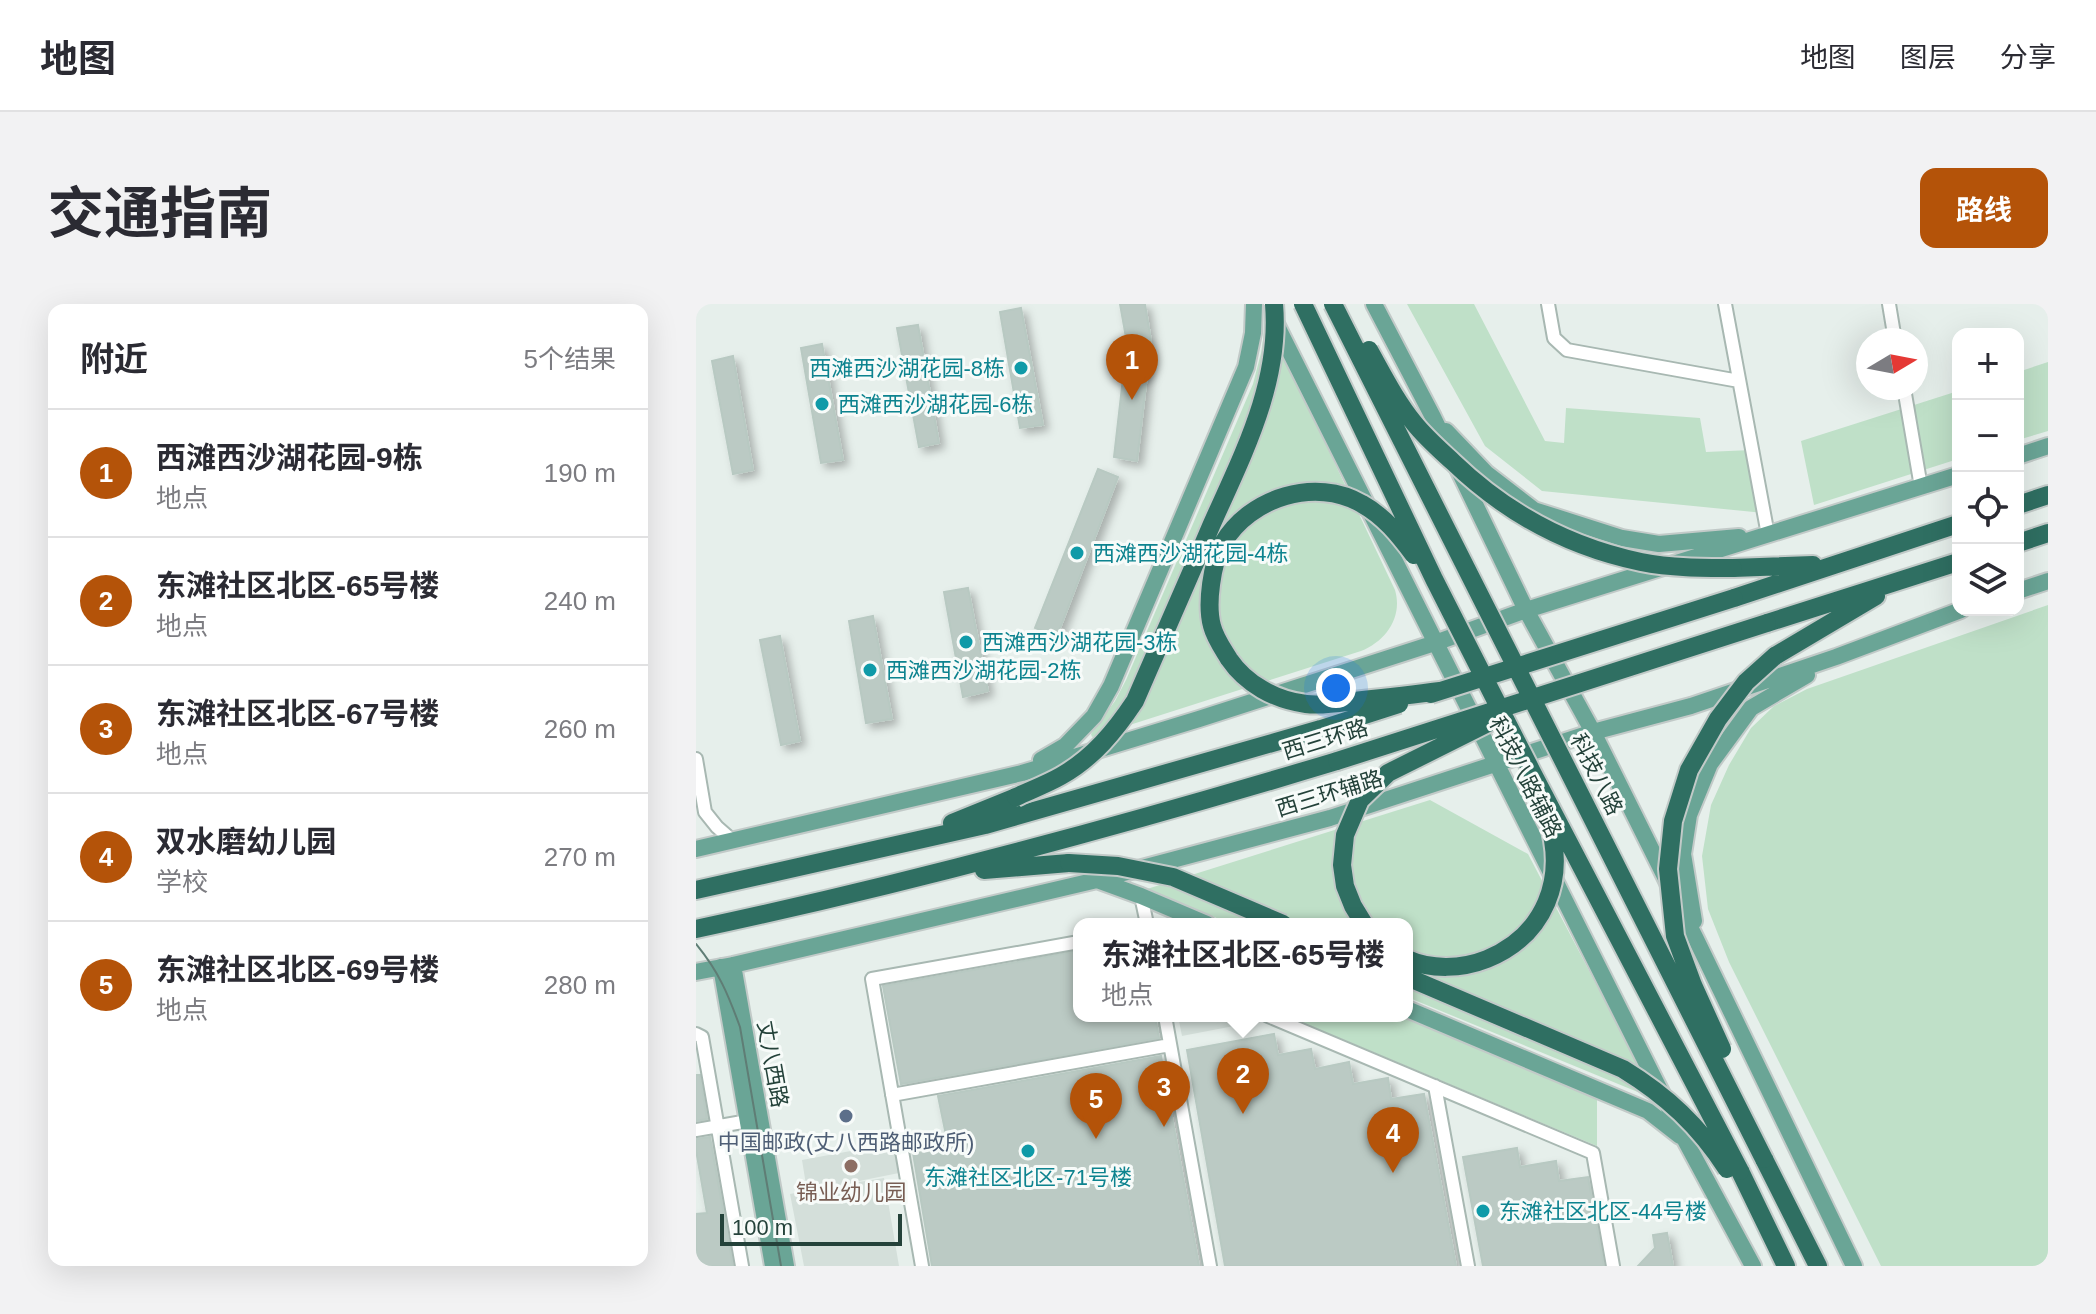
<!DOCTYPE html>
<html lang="zh">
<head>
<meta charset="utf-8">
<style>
  body { margin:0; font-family:Arial,"Noto Sans SC",sans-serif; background:#f2f2f3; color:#2b2b33 }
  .controls { position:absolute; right:24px; top:24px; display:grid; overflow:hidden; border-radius:16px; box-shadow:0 8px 32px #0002 }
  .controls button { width:72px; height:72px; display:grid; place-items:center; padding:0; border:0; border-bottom:2px solid #e1e1e2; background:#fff; color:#2b2b33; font:40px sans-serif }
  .compass { position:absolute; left:1160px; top:24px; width:72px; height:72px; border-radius:50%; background:#fff; box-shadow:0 8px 32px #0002; rotate:80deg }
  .scale { position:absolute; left:24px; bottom:20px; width:182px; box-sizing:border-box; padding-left:8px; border:4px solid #24423a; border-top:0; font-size:22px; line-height:28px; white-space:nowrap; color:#24423a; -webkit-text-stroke:6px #f7fbf9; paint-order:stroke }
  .you { position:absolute; left:640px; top:384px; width:28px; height:28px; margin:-20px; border:6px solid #fff; border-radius:50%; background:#1a73e8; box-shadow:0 0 0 12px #1a73e833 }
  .badge { display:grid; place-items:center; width:52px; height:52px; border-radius:50%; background:#b45309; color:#fff; font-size:26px; font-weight:700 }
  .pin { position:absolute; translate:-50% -66px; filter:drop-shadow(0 2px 4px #0008) }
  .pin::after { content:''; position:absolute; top:42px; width:28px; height:24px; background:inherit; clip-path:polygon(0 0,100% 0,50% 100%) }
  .popup { position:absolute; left:377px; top:614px; width:340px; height:104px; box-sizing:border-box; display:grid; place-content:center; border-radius:16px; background:#fff; filter:drop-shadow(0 2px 6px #0005); font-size:26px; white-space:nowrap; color:#7c7c81 }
  .popup b { font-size:30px; color:#2b2b33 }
  .popup::after { content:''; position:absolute; left:50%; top:100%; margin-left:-16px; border:16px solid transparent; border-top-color:#fff }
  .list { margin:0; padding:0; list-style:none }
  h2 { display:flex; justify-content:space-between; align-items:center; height:104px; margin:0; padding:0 32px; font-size:34px }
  h2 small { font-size:26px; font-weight:400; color:#7c7c81 }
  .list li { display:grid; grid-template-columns:52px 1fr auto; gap:24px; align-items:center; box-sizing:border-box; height:128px; padding:0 32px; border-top:2px solid #e1e1e2 }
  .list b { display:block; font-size:30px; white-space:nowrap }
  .list p { margin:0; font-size:26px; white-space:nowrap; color:#7c7c81 }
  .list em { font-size:26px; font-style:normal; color:#7c7c81 }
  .icon { flex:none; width:44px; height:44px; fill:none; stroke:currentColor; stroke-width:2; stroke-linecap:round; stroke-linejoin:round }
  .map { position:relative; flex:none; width:1352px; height:962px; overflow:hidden; border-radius:16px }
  header { display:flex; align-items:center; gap:48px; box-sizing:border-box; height:112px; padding:0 40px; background:#fff; border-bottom:2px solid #e1e1e2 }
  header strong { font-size:38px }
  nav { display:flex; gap:44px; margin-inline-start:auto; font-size:28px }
  .intro { display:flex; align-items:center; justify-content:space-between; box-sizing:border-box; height:192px; padding:0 48px }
  h1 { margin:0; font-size:56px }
  .button { padding:20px 36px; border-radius:16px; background:#b45309; color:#fff; font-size:28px; font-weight:700 }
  main { display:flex; gap:48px; padding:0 48px }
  aside { flex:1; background:#fff; border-radius:16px; box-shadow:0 8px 32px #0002 }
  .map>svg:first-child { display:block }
  .built { fill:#d4dfda }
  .green { fill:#bfe0c8 }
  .building { fill:#bbcac4; stroke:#b8c9c2; stroke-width:2; filter:url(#shadow) }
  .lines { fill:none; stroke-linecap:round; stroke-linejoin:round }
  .minor-casing { stroke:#a8b8b2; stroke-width:16 }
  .major-casing { stroke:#c2cac8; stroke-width:20 }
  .highway-casing { stroke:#c2cac8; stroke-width:22 }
  .minor { stroke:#fff; stroke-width:12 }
  .major { stroke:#6aa596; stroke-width:16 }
  .highway { stroke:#2f6f62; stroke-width:18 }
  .tram { stroke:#5f7d75; stroke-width:2 }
  .highway-bridge-casing { stroke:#c2cac8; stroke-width:22; stroke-linecap:butt }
  .highway-bridge { stroke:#2f6f62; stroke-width:18 }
  .culture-dot { fill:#0f9aa8; stroke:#f7fbf9; stroke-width:3 }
  .service-dot { fill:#5c6f8a; stroke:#f7fbf9; stroke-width:3 }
  .education-dot { fill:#8d6e63; stroke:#f7fbf9; stroke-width:3 }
  .labels { text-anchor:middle; stroke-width:6; stroke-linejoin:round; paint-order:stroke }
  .culture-label { font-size:22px; fill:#0d838f; stroke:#f7fbf9; text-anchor:start }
  .street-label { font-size:22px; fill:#24423a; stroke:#f7fbf9 }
  .service-label { font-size:22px; fill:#4e5e75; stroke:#f7fbf9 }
  .education-label { font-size:22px; fill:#785e54; stroke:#f7fbf9 }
</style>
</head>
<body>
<header>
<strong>地图</strong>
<nav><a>地图</a><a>图层</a><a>分享</a></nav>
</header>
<div class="intro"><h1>交通指南</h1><a class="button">路线</a></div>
<main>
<aside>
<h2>附近<small>5个结果</small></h2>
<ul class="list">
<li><span class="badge">1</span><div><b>西滩西沙湖花园-9栋</b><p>地点</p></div><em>190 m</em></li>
<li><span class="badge">2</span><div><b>东滩社区北区-65号楼</b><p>地点</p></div><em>240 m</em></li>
<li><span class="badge">3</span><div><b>东滩社区北区-67号楼</b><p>地点</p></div><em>260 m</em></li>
<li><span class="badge">4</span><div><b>双水磨幼儿园</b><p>学校</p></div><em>270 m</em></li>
<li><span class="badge">5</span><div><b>东滩社区北区-69号楼</b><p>地点</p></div><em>280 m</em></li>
</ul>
</aside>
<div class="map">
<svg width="1352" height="962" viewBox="0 0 1352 962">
  <defs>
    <filter id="shadow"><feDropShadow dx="5" dy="5" stdDeviation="4" flood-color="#0004"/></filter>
  </defs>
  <rect width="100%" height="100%" fill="#e6efeb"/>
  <path class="built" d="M 482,712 L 561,712 L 569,716 L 486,732 Z
    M 198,839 L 203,869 L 138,882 L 188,874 L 203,962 L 108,962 L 94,890 L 111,887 L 106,856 Z"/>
  <path class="green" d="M 711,0 L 778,0 L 849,137 L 868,139 L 870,104 L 1004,114 L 1010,148 L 1055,146 L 1068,209 L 846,187 L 789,142 Z
    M 569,22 L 575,25 L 699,286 C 707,313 690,337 665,347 L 396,433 L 395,430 L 419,397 L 430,376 L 557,80 L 565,49 Z
    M 1352,58 L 1352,127 L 1322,136 L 1322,68 Z
    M 1262,87 L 1262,155 L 1118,201 L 1105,137 Z
    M 1352,301 L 1352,962 L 1185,962 L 1033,658 L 1012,605 L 1006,552 L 1015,501 L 1033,461 L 1055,424 L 1078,402 L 1111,385 Z
    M 734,496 L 832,550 L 942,760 L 951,783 L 949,791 L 711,693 L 711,620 L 535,620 L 451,585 Z
    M 591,712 L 703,712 L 901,795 L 901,842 Z"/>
  <path class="building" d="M 424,0 L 449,0 L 455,37 L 441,157 L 418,153 L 431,39 Z
    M 325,4 L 347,121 L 324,124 L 304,8 Z
    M 222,21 L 243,139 L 223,143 L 201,24 Z
    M 126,40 L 147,156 L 125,159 L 105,44 Z
    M 37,52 L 57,166 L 37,170 L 16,57 Z
    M 402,165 L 422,173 L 361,332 L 339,324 Z
    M 272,284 L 292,387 L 267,393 L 248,288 Z
    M 177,312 L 196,415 L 170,419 L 153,317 Z
    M 84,332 L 104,437 L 85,441 L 64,336 Z
    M 377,648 L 383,683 L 383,712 L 459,712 L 463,734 L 205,780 L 187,682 Z
    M 578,730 L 582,751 L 615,745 L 619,765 L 653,758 L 657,780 L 692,774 L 695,795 L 728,790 L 760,962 L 529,962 L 491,746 Z
    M 465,752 L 503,962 L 236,962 L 215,837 L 250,831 L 242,792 Z
    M 0,771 L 4,771 L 11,815 L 0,817 Z
    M 14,833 L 37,962 L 0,962 L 0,910 L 11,909 L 0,846 L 0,835 Z
    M 821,844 L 824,863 L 860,857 L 863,877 L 892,873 L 908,962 L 787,962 L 767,853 Z
    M 971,929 L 977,962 L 942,962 L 959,944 L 957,931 Z"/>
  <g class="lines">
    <defs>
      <path id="minor" d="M 852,0 L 858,34 L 871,46 L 1043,77
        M 1029,0 L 1072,231
        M 1193,0 L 1199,36
        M 1208,84 L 1225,183
        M 0,455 L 9,508 L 21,523 L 37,537
        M 445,592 L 451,620
        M 469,712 L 514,962
        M 572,712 L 897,849 L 917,962
        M 0,730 L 6,733 L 46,962
        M 739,782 L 772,962
        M 196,791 L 474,741
        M 0,826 L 52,817
        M 226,962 L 176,675 L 383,638"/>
      <path id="major" d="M 678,0 L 737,113 L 830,306 L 897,428 L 1000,635 L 1158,962
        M 578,16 L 989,836 L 1057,962
        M 750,127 L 790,169 L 838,206 L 926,234 L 963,240 L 1043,233
        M 1322,152 L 1352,142
        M 1322,287 L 1352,277
        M 345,456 L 369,442 L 398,412 L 415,382 L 550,63 L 557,29 L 558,0
        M 0,545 L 326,469 L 503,415 L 739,339 L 830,306 L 1262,171
        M 401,576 L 445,592 L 511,620
        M 998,617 L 987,550 L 993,511 L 1014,460 L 1055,404 L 1111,371
        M 37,661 L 90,962
        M 25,663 L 77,962
        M 0,668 L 37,661 L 401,576 L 634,514 L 897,428 L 995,402 L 1140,353 L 1265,306
        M 711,705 L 952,807 L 984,832"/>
      <path id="highway" d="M 1322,201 L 1352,191
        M 1322,239 L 1352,229
        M 1037,264 L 1117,261
        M 1038,294 L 1262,220
        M 1071,319 L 1262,258
        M 1079,352 L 1180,292
        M 256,519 L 320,493
        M 288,566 L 373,559
        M 0,586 L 289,521 L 625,425
        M 0,625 C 216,579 429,521 641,457
        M 1068,855 L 1122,962
        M 1044,867 L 1090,962"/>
    </defs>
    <use href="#minor" class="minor-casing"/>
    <use href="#major" class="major-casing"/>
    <use href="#highway" class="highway-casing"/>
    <use href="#minor" class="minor"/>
    <use href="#major" class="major"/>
    <use href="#highway" class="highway"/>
    <path class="tram" d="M 0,640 C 23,668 32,690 44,723 L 85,962"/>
    <defs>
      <path id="highway-bridge" d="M 607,0 L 738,275 L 836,468 L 1044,867
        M 637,0 L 1068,855
        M 673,46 C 687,71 700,97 718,119 C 730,134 744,146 757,158 C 810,209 873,243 945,258 C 975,264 1006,264 1037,264
        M 718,251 C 703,231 688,212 666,200 C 620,173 554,193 527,239 C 516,259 510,300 516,322 C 519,334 527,345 533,355 C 550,380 579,396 610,400 C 626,402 643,399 658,397 C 687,394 715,391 744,387
        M 735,390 L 1038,294
        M 625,425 L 703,400
        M 641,457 L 1071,319
        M 320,493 C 335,486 351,480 365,472 C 397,454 419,427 439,397 C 464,339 490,281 515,222 C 546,152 585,79 578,0
        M 373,559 L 422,562 L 477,573 L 587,620
        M 668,620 L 657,602 L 649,582 L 646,561 L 649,531 L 664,496 L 692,469 L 798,416
        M 711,655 C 735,666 766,665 791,655 C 849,631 871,575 852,516
        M 711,673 L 927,765 C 971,792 1003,822 1031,865
        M 1026,745 L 997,681 L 979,632 L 972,565 L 977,517 L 993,466 L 1022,415 L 1050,378 L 1079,352"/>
    </defs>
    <use href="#highway-bridge" class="highway-bridge-casing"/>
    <use href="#highway-bridge" class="highway-bridge"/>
  </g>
  <g class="culture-dot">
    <circle cx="325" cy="64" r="8"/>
    <circle cx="126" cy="100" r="8"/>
    <circle cx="381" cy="249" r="8"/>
    <circle cx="270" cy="338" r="8"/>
    <circle cx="174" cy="366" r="8"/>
    <circle cx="332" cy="847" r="8"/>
    <circle cx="787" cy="907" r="8"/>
  </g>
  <circle class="service-dot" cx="150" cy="812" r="8"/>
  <circle class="education-dot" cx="155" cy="862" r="8"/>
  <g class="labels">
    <g class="culture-label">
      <text x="309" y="72" text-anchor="end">西滩西沙湖花园-8栋</text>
      <text x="142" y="108">西滩西沙湖花园-6栋</text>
      <text x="397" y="257">西滩西沙湖花园-4栋</text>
      <text x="286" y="346">西滩西沙湖花园-3栋</text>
      <text x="190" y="374">西滩西沙湖花园-2栋</text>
      <text x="332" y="881" text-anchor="middle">东滩社区北区-71号楼</text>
      <text x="803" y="915">东滩社区北区-44号楼</text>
    </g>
    <g class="street-label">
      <text transform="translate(629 435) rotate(-17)" y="8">西三环路</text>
      <text transform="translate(901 470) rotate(63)" y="8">科技八路</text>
      <text transform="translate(830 473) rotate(63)" y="8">科技八路辅路</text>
      <text transform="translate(633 489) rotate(-17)" y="8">西三环辅路</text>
      <text transform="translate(77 760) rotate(80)" y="8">丈八西路</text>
    </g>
    <g class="service-label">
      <text x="150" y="846">中国邮政(丈八西路邮政所)</text>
    </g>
    <g class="education-label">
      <text x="155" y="896">锦业幼儿园</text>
    </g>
  </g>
</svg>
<div class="controls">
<button>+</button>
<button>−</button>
<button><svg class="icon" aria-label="locate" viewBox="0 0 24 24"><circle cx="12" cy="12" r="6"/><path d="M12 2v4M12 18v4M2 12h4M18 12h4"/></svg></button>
<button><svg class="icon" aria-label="layers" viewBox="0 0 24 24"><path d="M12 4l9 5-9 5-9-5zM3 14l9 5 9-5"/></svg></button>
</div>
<svg class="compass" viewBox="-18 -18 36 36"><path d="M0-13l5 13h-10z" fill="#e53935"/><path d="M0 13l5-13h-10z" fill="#7c7c81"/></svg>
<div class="scale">100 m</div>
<div class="you"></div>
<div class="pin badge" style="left:436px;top:96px">1</div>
<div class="pin badge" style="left:547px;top:810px">2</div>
<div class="popup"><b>东滩社区北区-65号楼</b>地点</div>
<div class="pin badge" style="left:468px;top:823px">3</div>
<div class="pin badge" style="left:697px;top:869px">4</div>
<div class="pin badge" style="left:400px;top:835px">5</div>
</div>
</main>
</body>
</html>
